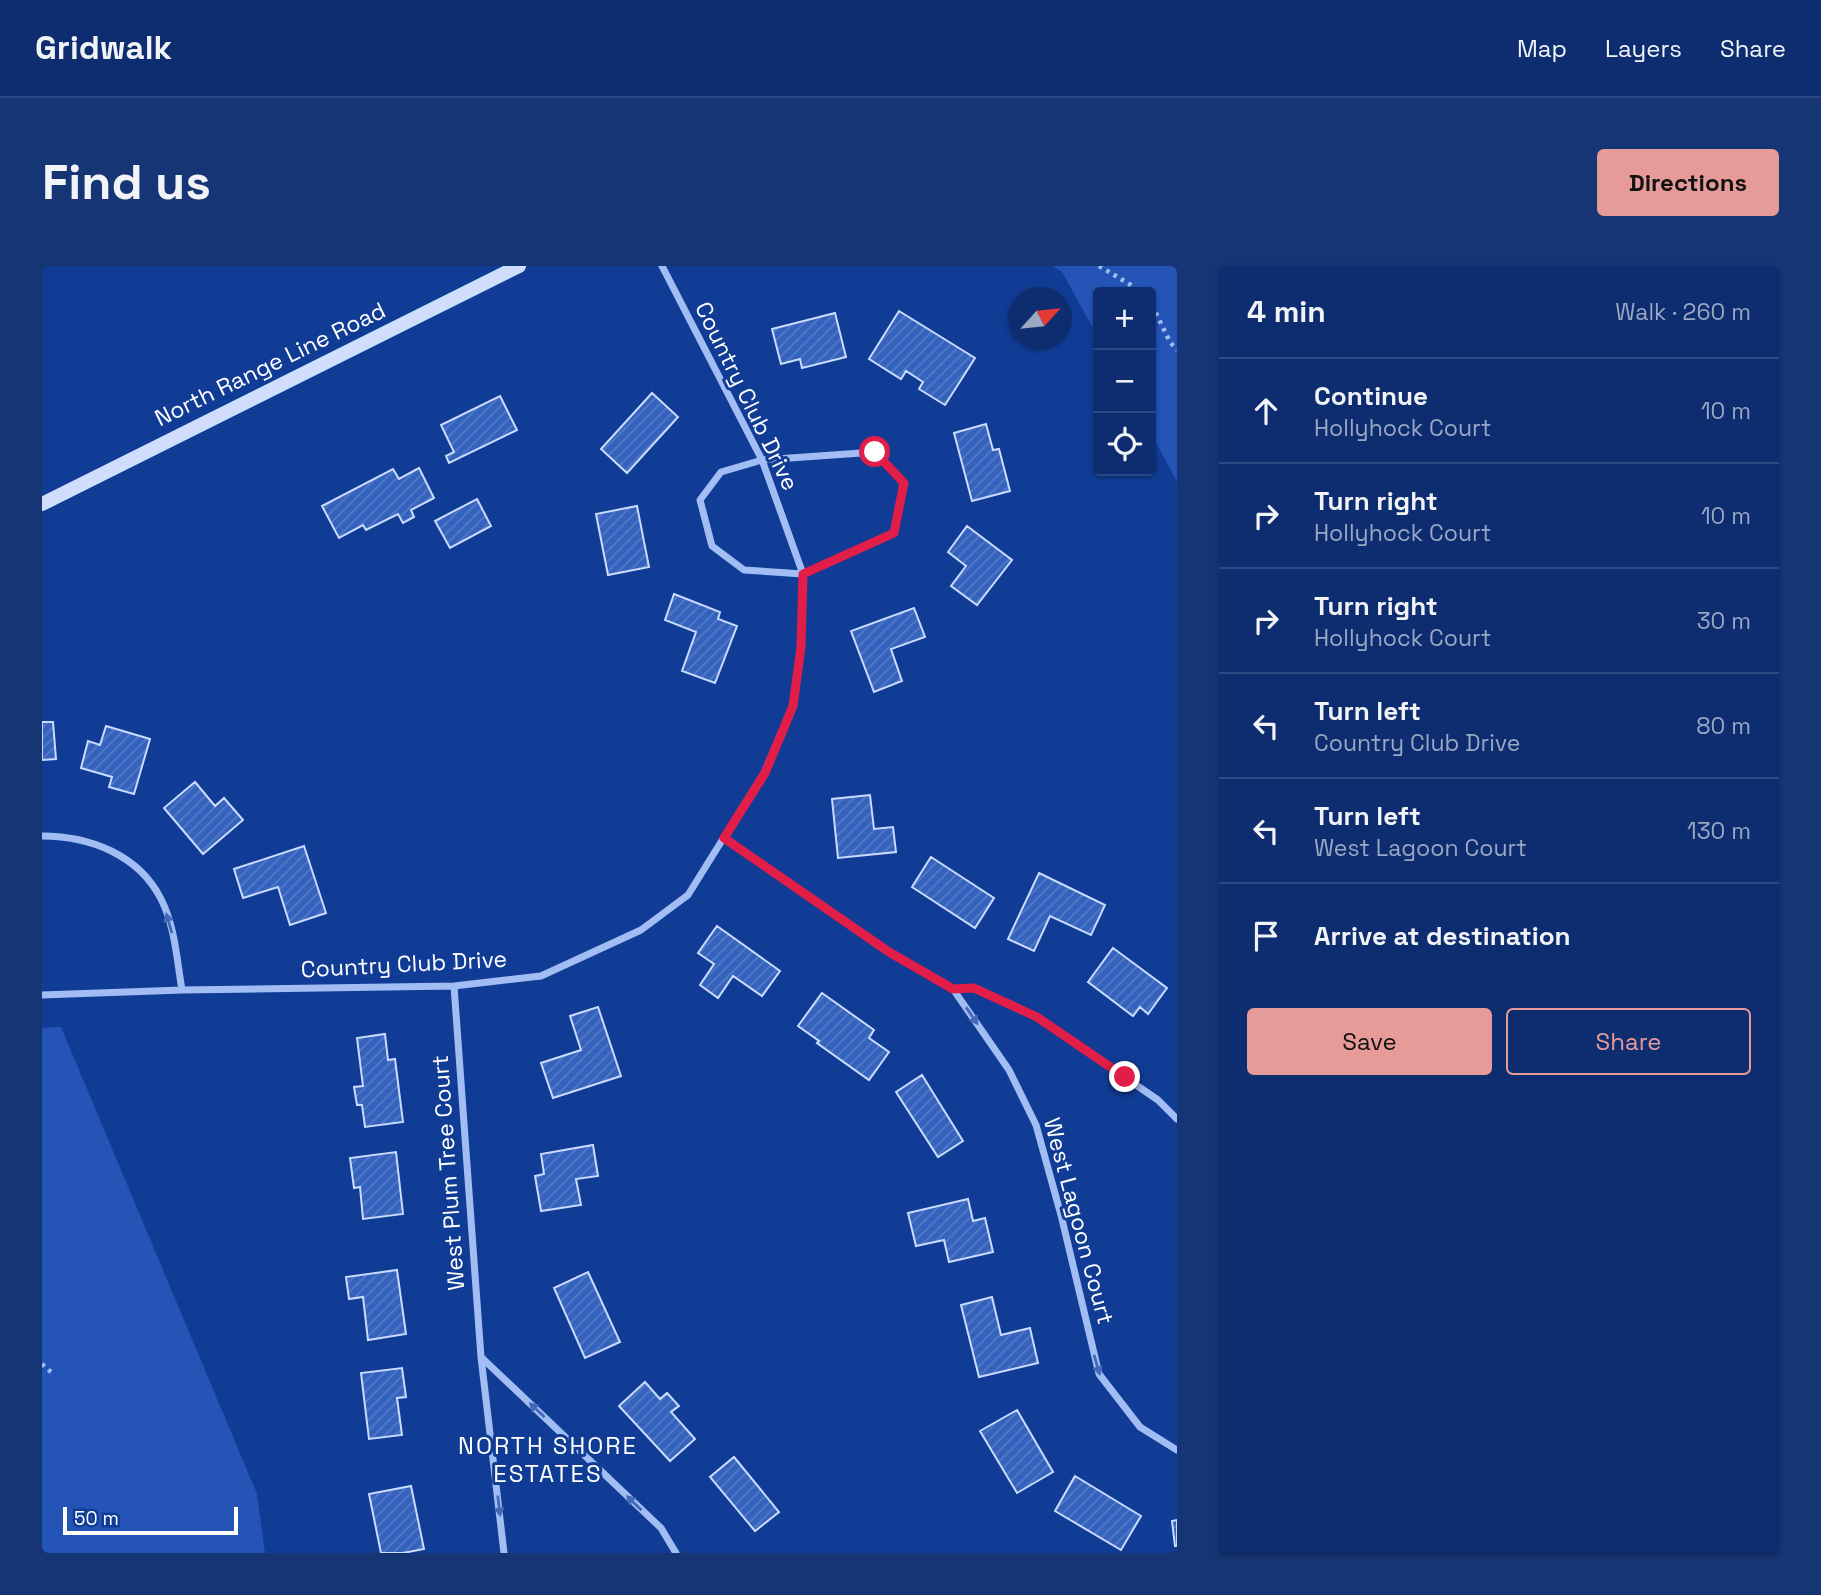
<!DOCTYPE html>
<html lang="en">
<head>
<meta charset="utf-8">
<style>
  body { margin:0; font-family:"Space Grotesk",sans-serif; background:#163575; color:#f1f3f6 }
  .controls { position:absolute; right:21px; top:21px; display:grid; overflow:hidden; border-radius:7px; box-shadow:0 2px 5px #0004 }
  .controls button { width:63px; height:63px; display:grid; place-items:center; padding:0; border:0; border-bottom:2px solid #2d4983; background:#0d2d70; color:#f1f3f6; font:35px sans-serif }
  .compass { position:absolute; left:967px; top:21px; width:63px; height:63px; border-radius:50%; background:#0d2d70; box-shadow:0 2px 5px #0004; rotate:63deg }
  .scale { position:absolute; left:21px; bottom:18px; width:175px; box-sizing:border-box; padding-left:7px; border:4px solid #fff; border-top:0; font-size:19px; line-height:24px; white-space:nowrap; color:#fff; -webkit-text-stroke:5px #113c96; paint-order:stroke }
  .stop { position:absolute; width:21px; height:21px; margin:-16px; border:5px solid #e11d48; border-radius:50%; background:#fff }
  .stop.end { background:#e11d48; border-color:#fff; box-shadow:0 2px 7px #0008 }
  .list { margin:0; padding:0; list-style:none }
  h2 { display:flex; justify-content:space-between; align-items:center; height:91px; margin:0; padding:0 28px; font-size:30px }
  h2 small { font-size:23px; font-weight:400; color:#9aa8c3 }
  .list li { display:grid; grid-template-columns:46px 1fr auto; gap:21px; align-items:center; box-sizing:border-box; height:105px; padding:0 28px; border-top:2px solid #2d4983 }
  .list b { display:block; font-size:26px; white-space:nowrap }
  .list p { margin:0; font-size:23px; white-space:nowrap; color:#9aa8c3 }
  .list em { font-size:23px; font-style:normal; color:#9aa8c3 }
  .actions { display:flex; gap:14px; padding:21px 28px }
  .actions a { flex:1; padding:16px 0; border:2px solid #e69b98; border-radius:7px; text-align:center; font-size:24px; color:#e69b98 }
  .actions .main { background:#e69b98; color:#111 }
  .icon { flex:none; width:38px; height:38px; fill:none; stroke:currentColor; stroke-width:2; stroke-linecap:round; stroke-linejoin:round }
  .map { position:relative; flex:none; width:1135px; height:1287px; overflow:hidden; border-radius:7px }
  header { display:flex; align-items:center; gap:42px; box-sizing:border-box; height:98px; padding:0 35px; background:#0d2d70; border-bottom:2px solid #2d4983 }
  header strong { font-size:33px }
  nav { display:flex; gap:38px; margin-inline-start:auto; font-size:24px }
  .intro { display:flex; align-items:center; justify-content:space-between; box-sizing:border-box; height:168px; padding:0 42px }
  h1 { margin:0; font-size:49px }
  .button { padding:18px 32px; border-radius:7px; background:#e69b98; color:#111; font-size:24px; font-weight:700 }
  main { display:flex; gap:42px; padding:0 42px }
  aside { flex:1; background:#0d2d70; border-radius:7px; box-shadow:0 2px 5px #0004 }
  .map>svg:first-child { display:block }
  .green { fill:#2454b6 }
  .building { fill:url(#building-hatch); stroke:#c9dbfe; stroke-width:2 }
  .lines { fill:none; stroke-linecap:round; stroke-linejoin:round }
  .path { stroke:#a1bdf3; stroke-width:4.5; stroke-dasharray:3.5 5; stroke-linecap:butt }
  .street { stroke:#a1bdf3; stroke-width:7 }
  .secondary { stroke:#d0defd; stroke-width:14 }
  .oneway { fill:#4369b7 }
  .route { stroke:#e11d48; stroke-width:9 }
  .labels { text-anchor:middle; stroke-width:6; stroke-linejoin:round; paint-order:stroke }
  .street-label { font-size:23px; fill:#fff; stroke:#113c96 }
  .neighbourhood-label { font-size:24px; letter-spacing:2px; fill:#fff; stroke:#113c96 }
</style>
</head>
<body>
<header>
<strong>Gridwalk</strong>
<nav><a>Map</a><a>Layers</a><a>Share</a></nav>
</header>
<div class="intro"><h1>Find us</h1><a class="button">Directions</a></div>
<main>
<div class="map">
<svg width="1135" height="1287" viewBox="0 0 1135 1287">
  <defs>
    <pattern id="building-hatch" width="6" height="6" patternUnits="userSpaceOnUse" patternTransform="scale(1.75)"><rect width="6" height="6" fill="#3562bd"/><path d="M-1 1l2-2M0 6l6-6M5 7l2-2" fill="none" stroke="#537ac7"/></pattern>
  </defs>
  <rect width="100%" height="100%" fill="#113c96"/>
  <path class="green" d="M 1011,0 L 1135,0 L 1135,216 L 1109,167 L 1109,26 L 1056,26 L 1056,71 L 1020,6 Z
    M 19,761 L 215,1228 L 223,1287 L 0,1287 L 0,762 Z"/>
  <path class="building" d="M 857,45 L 933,92 L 903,139 L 877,123 L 881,116 L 864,105 L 859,113 L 827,93 Z
    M 793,47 L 804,91 L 760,102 L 758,93 L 739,98 L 730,63 Z
    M 610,127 L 636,151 L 585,207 L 559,183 Z
    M 458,130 L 475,164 L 407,197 L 404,190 L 412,186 L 399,159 Z
    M 944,158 L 951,184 L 957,183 L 968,225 L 930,235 L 912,167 Z
    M 377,202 L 392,232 L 369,244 L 372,251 L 361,257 L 356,248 L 324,264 L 321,259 L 297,272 L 280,240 L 351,203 L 357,213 Z
    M 435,233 L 449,260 L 408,282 L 393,255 Z
    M 595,240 L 607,301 L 566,309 L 554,248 Z
    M 925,260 L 970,294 L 935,339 L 909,320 L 924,300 L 906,286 Z
    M 632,328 L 678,346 L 676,353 L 695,360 L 673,417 L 640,405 L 654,366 L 623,354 Z
    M 872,342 L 883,371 L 849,383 L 860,415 L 832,426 L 809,365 Z
    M 0,456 L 11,456 L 14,493 L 0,494 Z
    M 64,460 L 108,473 L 92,528 L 67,521 L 70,511 L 39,502 L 46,475 L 58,479 Z
    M 153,516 L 173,540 L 182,532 L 201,554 L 161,588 L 122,542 Z
    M 828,529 L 832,563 L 851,561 L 854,586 L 796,592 L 790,533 Z
    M 262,580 L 284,647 L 248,659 L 236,621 L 201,632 L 192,603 Z
    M 889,591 L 952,632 L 933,662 L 870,621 Z
    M 997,607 L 1063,639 L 1049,669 L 1008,650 L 992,685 L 966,673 Z
    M 675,660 L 738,705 L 720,730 L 691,710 L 676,732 L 658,719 L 672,698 L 656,687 Z
    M 1071,682 L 1125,722 L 1106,748 L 1098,741 L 1091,750 L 1046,716 Z
    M 780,727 L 832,764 L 827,772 L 847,786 L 827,814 L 775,777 L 777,775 L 756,760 Z
    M 556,741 L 579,810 L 511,832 L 499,797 L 539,784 L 528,750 Z
    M 343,768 L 346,794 L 353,793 L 361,856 L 323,861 L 320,839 L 315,839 L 312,821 L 321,820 L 315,772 Z
    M 880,809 L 921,875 L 896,891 L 854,826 Z
    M 551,879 L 556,910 L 534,913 L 539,939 L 499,945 L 493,910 L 502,908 L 499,888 Z
    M 354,886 L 361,948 L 321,953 L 318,921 L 312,922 L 308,892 Z
    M 926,933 L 931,955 L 943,952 L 951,986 L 907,996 L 902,974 L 874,980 L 866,947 Z
    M 355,1004 L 364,1068 L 326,1074 L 321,1031 L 307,1033 L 304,1011 Z
    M 546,1006 L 578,1076 L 543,1092 L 512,1022 Z
    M 950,1031 L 959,1069 L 988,1062 L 996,1097 L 937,1111 L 919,1039 Z
    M 360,1102 L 364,1131 L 355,1132 L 360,1169 L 327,1173 L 319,1107 Z
    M 603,1116 L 618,1133 L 625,1127 L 637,1140 L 629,1146 L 653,1173 L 628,1195 L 577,1140 Z
    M 975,1144 L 1011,1206 L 975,1227 L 938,1165 Z
    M 692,1191 L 737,1246 L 713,1265 L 668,1211 Z
    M 1033,1210 L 1099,1250 L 1079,1284 L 1013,1245 Z
    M 369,1220 L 382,1283 L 361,1287 L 339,1287 L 327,1228 Z
    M 1135,1254 L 1135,1280 L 1133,1280 L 1130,1255 Z"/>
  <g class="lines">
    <path class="path" d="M 1057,0 L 1089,19 L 1096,26
      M 1109,40 L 1112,43 L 1128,76 L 1135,84
      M 0,1098 L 9,1106"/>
    <path class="street" d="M 833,186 L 862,217 L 852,267 L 761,308 L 702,304 L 670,280 L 658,234 L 679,206 L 720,194 Z
      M 0,570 C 48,570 97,589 119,633 C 133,660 135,695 140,724
      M 682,572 L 847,686 L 911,723
      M 412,720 L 439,1091
      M 0,729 L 140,724 L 412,720 L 499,710 L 599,664 L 646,629 L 722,507 L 751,440 L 759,381 L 761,308 L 720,194 L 620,0
      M 1135,853 L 1116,834 L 995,751 L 932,722 L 911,723 L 967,804 L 994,859 L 1019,949 L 1057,1108 L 1098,1161 L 1135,1184
      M 462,1287 L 439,1091 L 619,1262 L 634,1287"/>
    <path class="secondary" d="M 0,238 L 477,0"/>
  </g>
  <defs><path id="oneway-solid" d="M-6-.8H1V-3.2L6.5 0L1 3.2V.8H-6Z" transform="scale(1.75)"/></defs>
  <g class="oneway">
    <use href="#oneway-solid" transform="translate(127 657) rotate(-106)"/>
    <use href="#oneway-solid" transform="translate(930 750) rotate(56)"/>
    <use href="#oneway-solid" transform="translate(1055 1099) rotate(73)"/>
    <use href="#oneway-solid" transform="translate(495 1144) rotate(-137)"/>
    <use href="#oneway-solid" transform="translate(592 1237) rotate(-136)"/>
    <use href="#oneway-solid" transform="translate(457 1240) rotate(83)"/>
  </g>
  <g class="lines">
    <path class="route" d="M 833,186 L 862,217 L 852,267 L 761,308 L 759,381 L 751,440 L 723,507 L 682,572 L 847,686 L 911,723 L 932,722 L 995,751 L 1083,811"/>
  </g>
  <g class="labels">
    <g class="street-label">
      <text transform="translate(228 98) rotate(-26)" y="8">North Range Line Road</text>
      <text transform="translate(705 130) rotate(64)" y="8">Country Club Drive</text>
      <text transform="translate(362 698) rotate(-3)" y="8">Country Club Drive</text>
      <text transform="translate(406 907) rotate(-94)" y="8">West Plum Tree Court</text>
      <text transform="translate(1037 955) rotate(75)" y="8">West Lagoon Court</text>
    </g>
    <g class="neighbourhood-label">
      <text x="506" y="1188">NORTH SHORE<tspan x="506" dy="28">ESTATES</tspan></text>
    </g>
  </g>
</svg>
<div class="controls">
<button>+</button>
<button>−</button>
<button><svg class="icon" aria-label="locate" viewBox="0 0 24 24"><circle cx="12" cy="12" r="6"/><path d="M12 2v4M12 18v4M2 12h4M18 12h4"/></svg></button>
</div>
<svg class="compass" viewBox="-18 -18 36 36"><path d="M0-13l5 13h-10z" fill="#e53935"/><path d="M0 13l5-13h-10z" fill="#9aa8c3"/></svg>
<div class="scale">50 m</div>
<div class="stop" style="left:833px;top:186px"></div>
<div class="stop end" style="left:1083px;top:811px"></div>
</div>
<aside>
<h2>4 min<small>Walk · 260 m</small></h2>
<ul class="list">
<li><svg class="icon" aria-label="ahead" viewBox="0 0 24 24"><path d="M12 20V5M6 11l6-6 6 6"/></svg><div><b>Continue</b><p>Hollyhock Court</p></div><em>10 m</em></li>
<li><svg class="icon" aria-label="right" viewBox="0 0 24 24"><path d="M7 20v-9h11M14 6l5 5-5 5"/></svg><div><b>Turn right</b><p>Hollyhock Court</p></div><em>10 m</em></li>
<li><svg class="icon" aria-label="right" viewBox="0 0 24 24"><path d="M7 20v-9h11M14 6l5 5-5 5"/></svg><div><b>Turn right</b><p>Hollyhock Court</p></div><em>30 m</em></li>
<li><svg class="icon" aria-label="left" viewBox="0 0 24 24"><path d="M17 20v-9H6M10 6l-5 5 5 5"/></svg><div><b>Turn left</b><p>Country Club Drive</p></div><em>80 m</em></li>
<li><svg class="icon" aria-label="left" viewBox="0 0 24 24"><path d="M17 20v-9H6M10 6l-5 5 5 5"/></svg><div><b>Turn left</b><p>West Lagoon Court</p></div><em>130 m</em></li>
<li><svg class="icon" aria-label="arrive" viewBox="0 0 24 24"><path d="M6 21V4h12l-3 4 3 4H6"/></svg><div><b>Arrive at destination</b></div></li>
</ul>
<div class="actions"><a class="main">Save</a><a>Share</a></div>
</aside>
</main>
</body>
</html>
